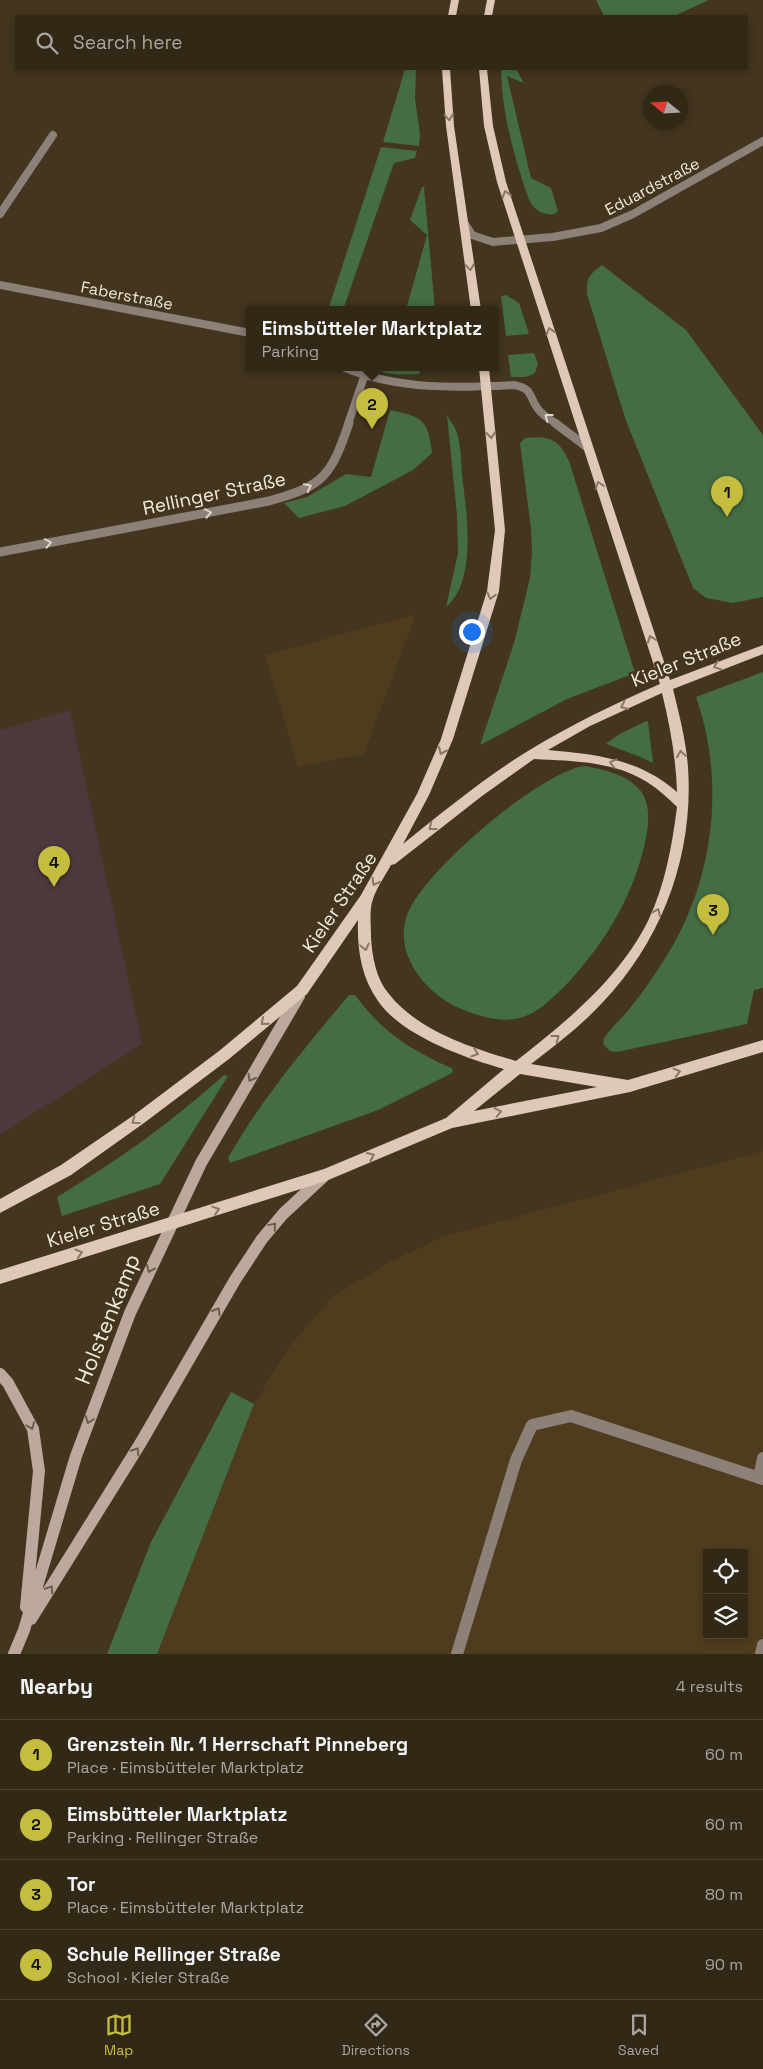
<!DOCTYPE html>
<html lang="en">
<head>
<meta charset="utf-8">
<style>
  body { margin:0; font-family:"Space Grotesk",sans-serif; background:#3d3423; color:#f1f3f6 }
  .controls { position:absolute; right:15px; bottom:15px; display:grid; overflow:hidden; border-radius:0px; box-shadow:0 2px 8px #0003 }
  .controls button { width:45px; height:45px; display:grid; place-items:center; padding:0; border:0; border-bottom:1px solid #4d4435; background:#322816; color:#f1f3f6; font:25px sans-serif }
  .compass { position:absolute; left:643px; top:85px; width:45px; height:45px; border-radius:50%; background:#322816; box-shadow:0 2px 8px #0003; rotate:288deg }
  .you { position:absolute; left:471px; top:631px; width:18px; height:18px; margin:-12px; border:4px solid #fff; border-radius:50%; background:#1a73e8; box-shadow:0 0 0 8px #1a73e833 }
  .badge { display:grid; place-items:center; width:32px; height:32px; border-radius:50%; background:#c4bd3e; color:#111; font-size:16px; font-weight:700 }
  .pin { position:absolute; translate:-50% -41px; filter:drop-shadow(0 1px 2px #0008) }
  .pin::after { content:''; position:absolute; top:26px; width:18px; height:15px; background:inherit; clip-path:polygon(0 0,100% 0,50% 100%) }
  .popup { position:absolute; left:246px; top:306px; width:252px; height:65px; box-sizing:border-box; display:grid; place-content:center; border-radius:0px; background:#322816; filter:drop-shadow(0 1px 4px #0005); font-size:16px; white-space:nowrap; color:#a8a6a1 }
  .popup b { font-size:19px; color:#f1f3f6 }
  .popup::after { content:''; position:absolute; left:50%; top:100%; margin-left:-10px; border:10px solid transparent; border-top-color:#322816 }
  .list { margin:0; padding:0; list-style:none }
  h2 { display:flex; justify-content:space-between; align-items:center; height:65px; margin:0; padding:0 20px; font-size:21px }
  h2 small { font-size:16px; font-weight:400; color:#a8a6a1 }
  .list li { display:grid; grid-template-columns:32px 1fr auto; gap:15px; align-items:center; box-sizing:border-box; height:70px; padding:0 20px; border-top:1px solid #4d4435 }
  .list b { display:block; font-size:19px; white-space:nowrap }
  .list p { margin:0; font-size:16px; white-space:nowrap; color:#a8a6a1 }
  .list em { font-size:16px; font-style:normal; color:#a8a6a1 }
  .icon { flex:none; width:28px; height:28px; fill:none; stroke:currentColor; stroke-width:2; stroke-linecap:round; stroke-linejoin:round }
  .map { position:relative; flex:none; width:763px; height:1654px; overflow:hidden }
  .search { position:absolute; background:#322816; box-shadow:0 2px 8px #0003; left:15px; right:15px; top:15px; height:55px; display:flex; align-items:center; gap:12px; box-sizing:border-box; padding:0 18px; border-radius:0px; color:#a8a6a1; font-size:19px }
  .sheet { height:345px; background:#322816 }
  nav { display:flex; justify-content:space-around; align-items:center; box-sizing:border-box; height:70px; border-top:1px solid #4d4435; background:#322816; font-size:14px; color:#a8a6a1 }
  nav a { display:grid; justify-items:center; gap:2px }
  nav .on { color:#c4bd3e }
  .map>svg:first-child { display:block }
  .built { fill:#4f3c1e; fill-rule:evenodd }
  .education { fill:#4d393c }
  .green { fill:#456d43 }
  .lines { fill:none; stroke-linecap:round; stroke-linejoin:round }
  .lane { stroke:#8c8078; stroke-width:12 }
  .street-far1 { stroke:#8c8078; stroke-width:8 }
  .street { stroke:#8c8078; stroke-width:9 }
  .secondary { stroke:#bca89c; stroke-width:12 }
  .primary { fill:#e0c8b8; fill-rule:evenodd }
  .oneway { stroke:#8a7763 }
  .oneway2 { stroke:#ded4c7 }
  .oneway3 { stroke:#6d5d4a }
  .labels { text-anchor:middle; stroke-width:5; stroke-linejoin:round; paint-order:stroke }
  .far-street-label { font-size:16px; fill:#f2e9db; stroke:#43351e }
  .street-label { font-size:19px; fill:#f2e9db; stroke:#43351e }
  .near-street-label { font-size:22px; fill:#f2e9db; stroke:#43351e }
</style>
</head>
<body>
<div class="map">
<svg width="763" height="1654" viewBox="0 0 763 1654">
  <rect width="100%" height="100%" fill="#43351e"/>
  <path class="built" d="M 416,614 L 364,754 L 298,767 L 265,655 Z
    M 763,1151 L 763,1654 L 157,1654 L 254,1404 L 290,1345 L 333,1297 L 385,1264 L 444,1236 ZM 707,1553 L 744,1553 L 744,1635 L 707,1635 Z"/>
  <path class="education" d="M 70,710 L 142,1044 L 0,1135 L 0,730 Z"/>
  <path class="green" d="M 596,0 L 709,0 L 674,16 L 604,16 Z
    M 405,69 L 416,69 L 415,99 L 420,134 L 419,146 L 383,142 Z
    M 501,69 L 516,69 L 524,83 L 507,76 L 531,178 L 551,188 L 558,211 L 555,214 C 544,216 534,210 529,200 C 514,157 502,114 501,69 Z
    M 381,147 L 417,151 L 415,158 L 394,163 L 343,310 L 328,310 Z
    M 422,187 L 424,187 L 435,310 L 406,310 L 427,235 L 410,220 Z
    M 602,265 L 686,330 L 763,435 L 763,597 L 733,603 L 706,598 L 693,588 L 625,418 L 587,294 C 586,278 589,275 602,265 Z
    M 506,295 L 519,303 L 529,334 L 506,336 L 501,296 Z
    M 534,353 L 538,364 L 535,373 L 526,377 L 511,377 L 508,355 Z
    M 371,368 L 421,368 L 419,374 C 402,375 386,375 371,368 Z
    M 390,410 C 423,417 428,419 432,453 L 413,470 L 345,506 L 299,518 L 284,503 L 307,497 L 346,474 L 371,477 Z
    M 447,415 C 449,420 453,424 455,428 C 461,441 461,460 462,474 C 466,510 478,581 446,607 L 458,553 L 457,515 Z
    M 540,437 C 557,439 562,447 569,461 L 635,673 L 567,699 L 480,745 L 514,643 L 530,578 L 532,552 L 531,529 L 520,443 L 525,438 Z
    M 763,672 L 763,988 L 754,990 L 747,1024 L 617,1052 L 610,1051 L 603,1044 L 604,1038 C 610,1029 619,1021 626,1013 C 641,995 654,976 666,957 C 714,881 726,782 696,697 Z
    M 646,721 L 648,722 L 653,763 L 638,756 L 606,744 L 618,735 Z
    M 584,766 C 602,769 626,774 639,789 C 653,805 648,829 644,847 C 631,901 602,947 564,987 C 553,997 542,1009 528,1015 C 506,1025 480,1017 459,1008 C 426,993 395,956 406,918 C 418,875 540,772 584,766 Z
    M 349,995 L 355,995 C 384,1034 410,1049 453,1069 L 452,1073 L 378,1110 L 230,1163 L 228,1158 C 262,1098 305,1048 349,995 Z
    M 224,1075 L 228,1076 L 160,1184 L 62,1216 L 57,1197 C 117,1161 172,1122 224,1075 Z
    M 231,1392 L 254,1404 L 157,1654 L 107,1654 L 151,1542 Z"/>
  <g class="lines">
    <path class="lane" d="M 759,1478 L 763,1458
      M 457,1654 L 516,1460 L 532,1425 L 571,1416 L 763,1479
      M 761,1654 L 763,1645"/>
    <path class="street-far1" d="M 0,214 L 53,135
      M 465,224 L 472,235 L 493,242 L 553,237 L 601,228 L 633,214 L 763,141
      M 0,285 L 250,333
      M 345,368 C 400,390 456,388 514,385 C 534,389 528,396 538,409 C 542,415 551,420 557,424
      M 348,424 L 364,377"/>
    <path class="street" d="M 555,423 L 587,447
      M 0,552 L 269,501 C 324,486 331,476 349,423"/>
    <path class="secondary" d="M 0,1374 L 8,1383 L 33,1429 L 39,1471 L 26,1607
      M 31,1619 L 140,1444 L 235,1280 L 262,1239 L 283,1214 L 324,1176
      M 14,1654 L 24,1630 L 76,1456 L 130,1313 L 201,1163 L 299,996"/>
    <path class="primary" d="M 451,0 L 459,0 L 456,16 L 448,16 Z
      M 487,0 L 495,0 L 492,16 L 484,16 Z
      M 442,69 L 450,69 L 454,126 L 481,310 L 471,310 L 446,126 Z
      M 479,69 L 487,69 L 493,126 L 506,182 L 670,680 L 763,645 L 763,654 L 673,689 C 679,714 686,740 688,767 C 694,854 663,939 603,1002 C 582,1025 556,1045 531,1064 L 628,1080 L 763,1040 L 763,1052 L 630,1092 L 452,1128 L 326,1181 L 0,1284 L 0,1270 L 324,1169 L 446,1118 L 504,1069 C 465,1058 402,1036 378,1001 C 361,977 357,949 358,920 L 307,994 L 229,1059 L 144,1123 L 71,1175 L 0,1213 L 0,1199 L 61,1165 L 134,1115 L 219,1051 L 297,986 L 361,895 L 417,794 L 441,739 L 487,591 L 495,530 L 479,368 L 489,368 L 505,530 L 499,591 L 453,739 L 429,795 L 403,844 C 443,812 484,778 528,751 C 570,725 614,704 660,684 L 497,182 L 484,126 ZM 662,693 C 670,726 676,758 677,792 C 640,759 595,754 548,750 L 590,726 ZM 534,759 C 572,761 614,761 647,782 C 658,789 668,798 677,807 C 672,846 665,885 648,921 C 619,979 566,1022 516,1061 C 472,1048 418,1031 389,994 C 376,979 372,956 371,937 C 371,925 369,909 373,899 C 377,887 385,876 391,865 L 395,864 L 482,796 ZM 520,1074 L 597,1087 L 474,1111 Z"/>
  </g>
  <defs><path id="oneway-chevron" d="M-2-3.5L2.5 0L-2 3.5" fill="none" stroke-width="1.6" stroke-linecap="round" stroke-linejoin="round" transform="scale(1.25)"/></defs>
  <g class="oneway">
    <use href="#oneway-chevron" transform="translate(449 117) rotate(85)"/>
    <use href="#oneway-chevron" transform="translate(506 194) rotate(-107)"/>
    <use href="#oneway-chevron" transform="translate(470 267) rotate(83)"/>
    <use href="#oneway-chevron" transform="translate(550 331) rotate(-107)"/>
    <use href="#oneway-chevron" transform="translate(491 435) rotate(84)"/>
    <use href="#oneway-chevron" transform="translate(599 485) rotate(-108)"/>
    <use href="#oneway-chevron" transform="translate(491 596) rotate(105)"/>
    <use href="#oneway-chevron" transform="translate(651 639) rotate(-110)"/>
    <use href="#oneway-chevron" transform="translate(717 666) rotate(159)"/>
    <use href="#oneway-chevron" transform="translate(624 706) rotate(155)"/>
    <use href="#oneway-chevron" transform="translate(442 751) rotate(114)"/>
    <use href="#oneway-chevron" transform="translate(681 754) rotate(-98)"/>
    <use href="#oneway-chevron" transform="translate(613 763) rotate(-165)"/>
    <use href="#oneway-chevron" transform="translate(432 827) rotate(142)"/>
    <use href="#oneway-chevron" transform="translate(375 882) rotate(120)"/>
    <use href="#oneway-chevron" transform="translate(657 912) rotate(-67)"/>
    <use href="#oneway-chevron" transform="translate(365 947) rotate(78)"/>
    <use href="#oneway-chevron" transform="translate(264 1022) rotate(140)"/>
    <use href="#oneway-chevron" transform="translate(556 1038) rotate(-37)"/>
    <use href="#oneway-chevron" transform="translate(475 1053) rotate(19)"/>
    <use href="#oneway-chevron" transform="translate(677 1072) rotate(-16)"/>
    <use href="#oneway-chevron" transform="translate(498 1112) rotate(-12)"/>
    <use href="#oneway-chevron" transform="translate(135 1121) rotate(144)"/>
    <use href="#oneway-chevron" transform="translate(371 1156) rotate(-23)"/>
    <use href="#oneway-chevron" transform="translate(216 1210) rotate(-18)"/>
    <use href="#oneway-chevron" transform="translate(79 1253) rotate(-17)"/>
  </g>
  <g class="oneway2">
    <use href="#oneway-chevron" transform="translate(548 417) rotate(-142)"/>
    <use href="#oneway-chevron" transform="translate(308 487) rotate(-27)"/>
    <use href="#oneway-chevron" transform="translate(208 513) rotate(-11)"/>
    <use href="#oneway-chevron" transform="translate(48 543) rotate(-11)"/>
  </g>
  <g class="oneway3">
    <use href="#oneway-chevron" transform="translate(251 1078) rotate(120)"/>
    <use href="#oneway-chevron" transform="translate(273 1226) rotate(-50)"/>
    <use href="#oneway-chevron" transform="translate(150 1269) rotate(114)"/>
    <use href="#oneway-chevron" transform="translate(217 1311) rotate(-61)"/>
    <use href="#oneway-chevron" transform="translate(89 1420) rotate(111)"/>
    <use href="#oneway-chevron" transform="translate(31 1426) rotate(69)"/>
    <use href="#oneway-chevron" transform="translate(136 1451) rotate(-58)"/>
    <use href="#oneway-chevron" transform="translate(50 1589) rotate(-58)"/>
  </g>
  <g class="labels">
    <g class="far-street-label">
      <text transform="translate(652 186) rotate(-28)" y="6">Eduardstraße</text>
      <text transform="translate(127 295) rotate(11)" y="6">Faberstraße</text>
    </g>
    <g class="street-label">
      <text transform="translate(214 493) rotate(-12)" y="7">Rellinger Straße</text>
      <text transform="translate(686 659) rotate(-22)" y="7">Kieler Straße</text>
      <text transform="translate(339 902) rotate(-56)" y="7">Kieler Straße</text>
      <text transform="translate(103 1224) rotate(-17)" y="7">Kieler Straße</text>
    </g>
    <g class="near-street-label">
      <text transform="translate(107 1319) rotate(-68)" y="8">Holstenkamp</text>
    </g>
  </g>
</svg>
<div class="controls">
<button><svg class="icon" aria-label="locate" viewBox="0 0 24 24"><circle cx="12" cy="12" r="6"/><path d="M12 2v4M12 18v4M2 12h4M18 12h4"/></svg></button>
<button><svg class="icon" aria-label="layers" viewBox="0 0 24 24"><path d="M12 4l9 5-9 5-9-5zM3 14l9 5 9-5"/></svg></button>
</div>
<svg class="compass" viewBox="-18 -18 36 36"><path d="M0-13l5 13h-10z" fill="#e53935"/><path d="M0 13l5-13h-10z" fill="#a8a6a1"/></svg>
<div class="you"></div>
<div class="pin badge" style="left:727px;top:517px">1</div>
<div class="pin badge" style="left:372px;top:429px">2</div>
<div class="popup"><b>Eimsbütteler Marktplatz</b>Parking</div>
<div class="pin badge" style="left:713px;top:935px">3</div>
<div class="pin badge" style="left:54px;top:887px">4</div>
<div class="search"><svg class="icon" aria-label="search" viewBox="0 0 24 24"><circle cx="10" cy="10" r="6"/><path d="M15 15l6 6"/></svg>Search here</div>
</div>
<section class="sheet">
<h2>Nearby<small>4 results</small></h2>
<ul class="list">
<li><span class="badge">1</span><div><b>Grenzstein Nr. 1 Herrschaft Pinneberg</b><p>Place · Eimsbütteler Marktplatz</p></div><em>60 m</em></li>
<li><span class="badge">2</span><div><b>Eimsbütteler Marktplatz</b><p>Parking · Rellinger Straße</p></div><em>60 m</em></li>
<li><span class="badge">3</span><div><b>Tor</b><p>Place · Eimsbütteler Marktplatz</p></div><em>80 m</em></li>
<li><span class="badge">4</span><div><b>Schule Rellinger Straße</b><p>School · Kieler Straße</p></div><em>90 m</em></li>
</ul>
</section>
<nav>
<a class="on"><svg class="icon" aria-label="map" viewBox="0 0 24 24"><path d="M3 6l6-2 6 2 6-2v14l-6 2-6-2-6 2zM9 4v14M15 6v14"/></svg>Map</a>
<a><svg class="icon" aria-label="directions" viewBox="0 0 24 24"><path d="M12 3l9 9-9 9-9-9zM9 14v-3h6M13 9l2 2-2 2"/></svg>Directions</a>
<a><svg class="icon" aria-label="saved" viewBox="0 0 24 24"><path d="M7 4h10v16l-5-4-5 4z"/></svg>Saved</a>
</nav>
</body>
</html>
